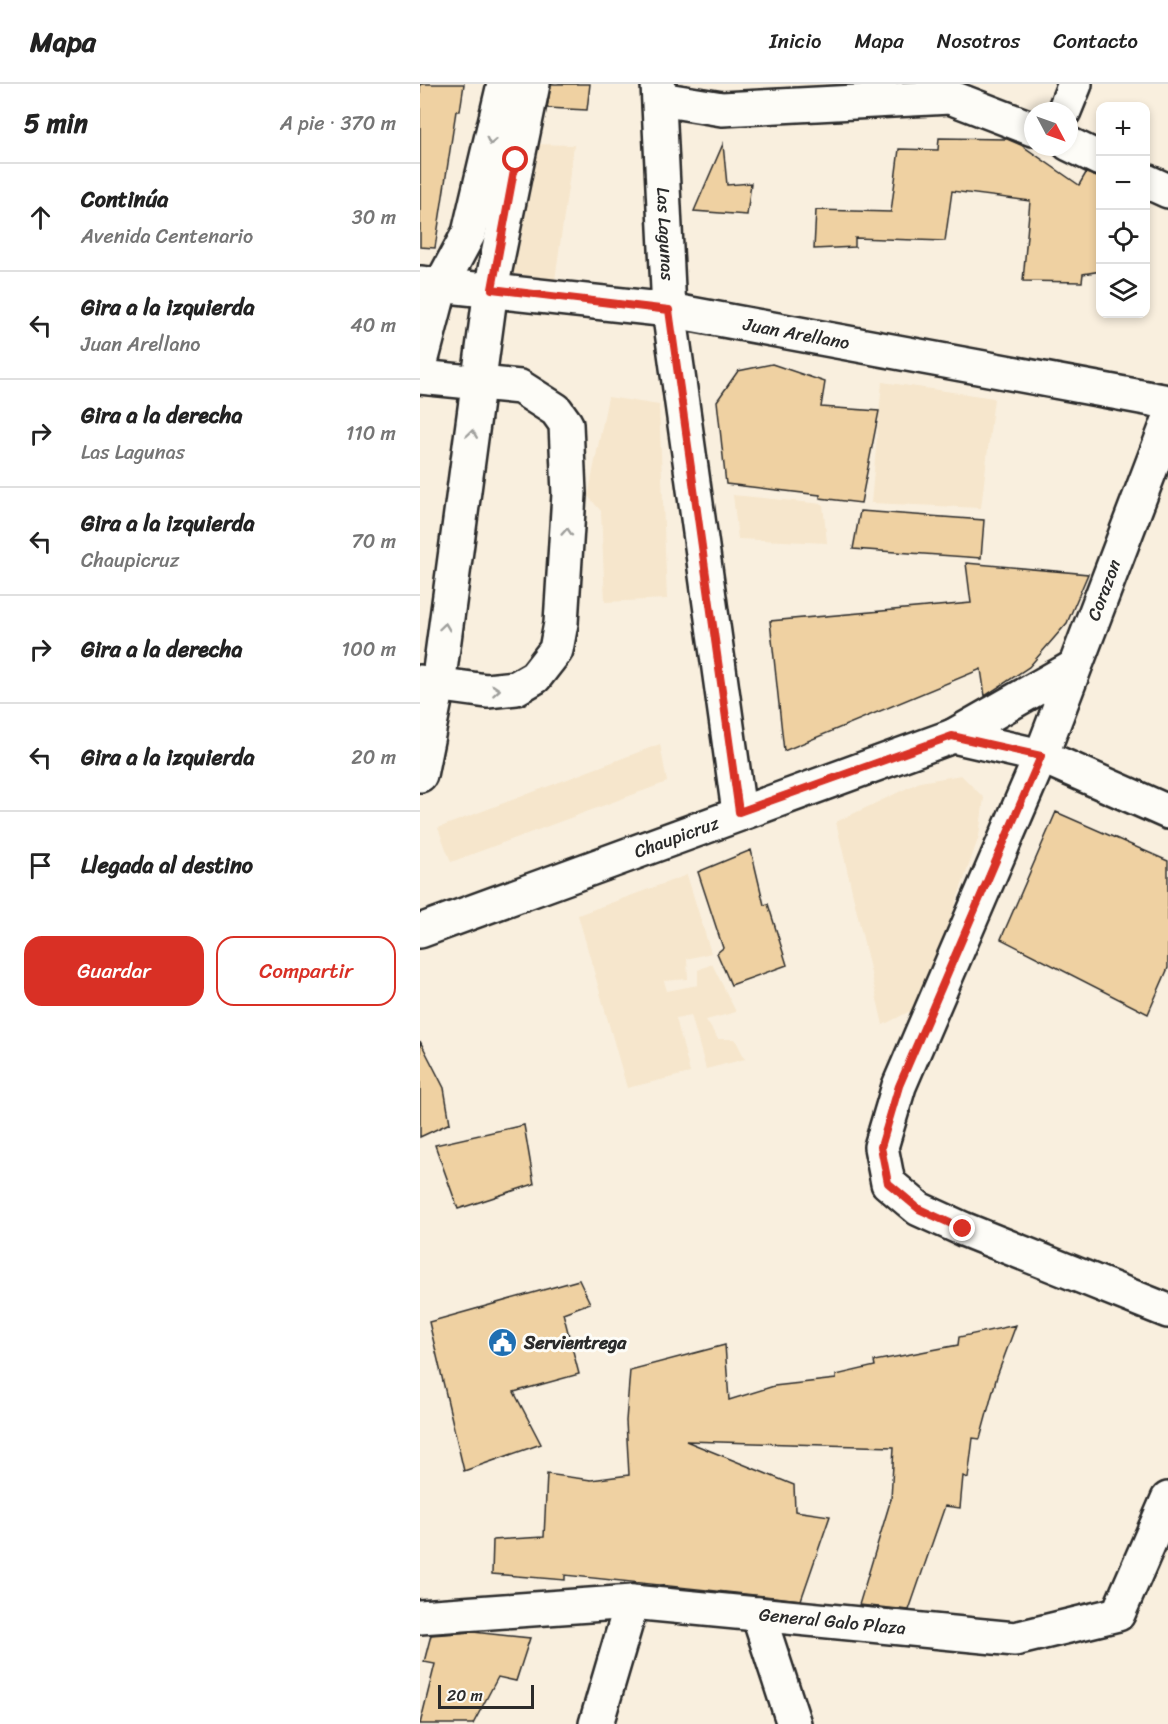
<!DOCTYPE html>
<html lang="es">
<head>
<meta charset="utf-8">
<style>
  body { margin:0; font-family:Sriracha,sans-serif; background:#f6f6f6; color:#222 }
  .controls { position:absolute; right:18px; top:18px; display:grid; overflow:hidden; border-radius:12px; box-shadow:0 3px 9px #0003 }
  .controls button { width:54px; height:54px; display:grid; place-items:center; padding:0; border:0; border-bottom:2px solid #e0e0e0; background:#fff; color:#222; font:30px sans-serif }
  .compass { position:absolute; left:604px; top:18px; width:54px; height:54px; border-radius:50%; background:#fff; box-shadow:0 3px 9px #0003; rotate:131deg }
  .scale { position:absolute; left:18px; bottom:15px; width:96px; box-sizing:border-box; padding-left:6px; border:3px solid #2b2b2b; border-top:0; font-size:16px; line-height:21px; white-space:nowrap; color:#2b2b2b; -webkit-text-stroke:4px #fdfcf7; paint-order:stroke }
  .stop { position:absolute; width:18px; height:18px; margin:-14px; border:4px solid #d93025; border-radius:50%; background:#fff }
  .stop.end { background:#d93025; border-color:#fff; box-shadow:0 2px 6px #0008 }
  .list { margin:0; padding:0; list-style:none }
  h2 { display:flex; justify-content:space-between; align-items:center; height:78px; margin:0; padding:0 24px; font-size:26px }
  h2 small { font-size:20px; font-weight:400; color:#767676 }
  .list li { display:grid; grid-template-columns:39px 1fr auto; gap:18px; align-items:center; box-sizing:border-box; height:108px; padding:0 24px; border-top:2px solid #e0e0e0 }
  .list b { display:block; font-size:22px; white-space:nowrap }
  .list p { margin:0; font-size:20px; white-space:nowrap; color:#767676 }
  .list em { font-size:20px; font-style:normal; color:#767676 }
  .actions { display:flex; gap:12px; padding:18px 24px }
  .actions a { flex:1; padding:14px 0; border:2px solid #d93025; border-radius:18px; text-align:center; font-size:21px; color:#d93025 }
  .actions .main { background:#d93025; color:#fff }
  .icon { flex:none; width:33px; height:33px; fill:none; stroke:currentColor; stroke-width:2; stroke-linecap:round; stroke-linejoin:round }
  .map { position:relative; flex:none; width:748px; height:1640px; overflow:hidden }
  header { display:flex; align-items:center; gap:36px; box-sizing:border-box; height:84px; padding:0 30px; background:#fff; border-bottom:2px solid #e0e0e0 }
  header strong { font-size:28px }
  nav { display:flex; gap:33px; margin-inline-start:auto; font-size:21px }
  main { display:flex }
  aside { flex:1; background:#fff }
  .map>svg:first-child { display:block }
  .built { fill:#f6e6cc }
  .building { fill:#efd1a2; stroke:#2b2b2b; stroke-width:1.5 }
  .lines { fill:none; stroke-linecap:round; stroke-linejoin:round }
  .minor-casing { stroke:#2b2b2b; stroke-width:38 }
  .minor { stroke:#fdfcf7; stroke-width:33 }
  .oneway { stroke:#9e9e9b }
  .route { stroke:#d93025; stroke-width:8 }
  .labels { text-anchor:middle; stroke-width:6; stroke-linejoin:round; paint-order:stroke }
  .street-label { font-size:18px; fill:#2b2b2b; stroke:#fdfcf7 }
  .poi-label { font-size:18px; font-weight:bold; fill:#2b2b2b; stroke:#fdfcf7; text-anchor:start }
</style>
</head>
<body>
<header>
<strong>Mapa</strong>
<nav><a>Inicio</a><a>Mapa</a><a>Nosotros</a><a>Contacto</a></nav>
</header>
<main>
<aside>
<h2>5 min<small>A pie · 370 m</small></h2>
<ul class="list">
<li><svg class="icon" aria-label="ahead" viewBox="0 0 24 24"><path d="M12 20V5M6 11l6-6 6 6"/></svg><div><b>Continúa</b><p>Avenida Centenario</p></div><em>30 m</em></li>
<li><svg class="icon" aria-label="left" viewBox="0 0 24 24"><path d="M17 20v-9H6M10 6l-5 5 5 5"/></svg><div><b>Gira a la izquierda</b><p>Juan Arellano</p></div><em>40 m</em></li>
<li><svg class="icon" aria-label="right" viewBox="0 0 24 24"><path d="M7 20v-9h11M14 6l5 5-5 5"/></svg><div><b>Gira a la derecha</b><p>Las Lagunas</p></div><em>110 m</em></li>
<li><svg class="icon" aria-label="left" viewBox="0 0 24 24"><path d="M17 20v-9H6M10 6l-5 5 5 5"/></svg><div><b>Gira a la izquierda</b><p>Chaupicruz</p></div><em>70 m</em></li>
<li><svg class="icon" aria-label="right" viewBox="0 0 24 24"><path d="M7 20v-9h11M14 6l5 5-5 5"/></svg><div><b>Gira a la derecha</b></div><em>100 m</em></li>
<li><svg class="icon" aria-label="left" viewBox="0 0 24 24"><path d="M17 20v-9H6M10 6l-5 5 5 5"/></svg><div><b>Gira a la izquierda</b></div><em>20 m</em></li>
<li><svg class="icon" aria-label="arrive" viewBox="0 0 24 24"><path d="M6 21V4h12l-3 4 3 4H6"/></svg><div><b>Llegada al destino</b></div></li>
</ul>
<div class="actions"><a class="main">Guardar</a><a>Compartir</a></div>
</aside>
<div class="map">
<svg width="748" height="1640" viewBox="0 0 748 1640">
  <rect width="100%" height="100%" fill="#f9efde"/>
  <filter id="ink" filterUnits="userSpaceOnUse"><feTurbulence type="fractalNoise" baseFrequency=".0167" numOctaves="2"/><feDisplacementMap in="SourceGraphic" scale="12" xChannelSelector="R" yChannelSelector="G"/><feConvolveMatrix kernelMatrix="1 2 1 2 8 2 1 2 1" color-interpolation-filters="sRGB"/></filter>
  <g filter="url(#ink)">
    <path class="built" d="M 111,60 L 154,61 L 135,196 L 86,188 Z
      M 462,298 L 574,314 L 561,424 L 451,419 Z
      M 188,313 L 239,321 L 247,515 L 185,518 L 181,427 L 168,412 Z
      M 313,411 L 403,420 L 407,459 L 318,455 Z
      M 240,660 L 247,698 L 31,778 L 18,744 Z
      M 541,691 L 564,714 L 559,752 L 500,922 L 463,941 L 416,738 L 500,698 Z
      M 267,791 L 291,869 L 267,875 L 268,895 L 244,897 L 247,907 L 278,901 L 278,886 L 292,880 L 316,928 L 286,936 L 298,955 L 315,955 L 325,975 L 286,985 L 271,931 L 256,934 L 270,989 L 207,1004 L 158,831 Z"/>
    <path class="building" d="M 0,0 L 44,0 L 40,27 L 36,27 L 15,164 L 0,163 Z
      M 131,0 L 170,0 L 167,26 L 127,24 Z
      M 519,54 L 587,55 L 601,61 L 659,101 L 666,89 L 681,94 L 675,155 L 681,156 L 681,187 L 663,190 L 662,198 L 603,197 L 610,117 L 532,107 L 525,157 L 435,154 L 435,163 L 394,165 L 396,126 L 471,128 L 479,65 L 518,66 Z
      M 303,60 L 307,101 L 331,99 L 327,131 L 274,127 Z
      M 352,280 L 405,298 L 401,323 L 459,327 L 441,419 L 400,414 L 400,411 L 306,400 L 297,317 L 318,287 Z
      M 440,427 L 564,436 L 561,474 L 433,465 Z
      M 546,479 L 668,490 L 647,539 L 609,583 L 565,612 L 561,585 L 364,667 L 350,537 L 551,519 Z
      M 636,728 L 748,777 L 748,884 L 728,930 L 581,855 Z
      M 331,766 L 344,821 L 348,820 L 367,881 L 311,901 L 297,869 L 303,864 L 278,788 Z
      M 0,957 L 24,1004 L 30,1039 L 0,1053 Z
      M 104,1041 L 114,1100 L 38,1125 L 15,1061 Z
      M 159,1196 L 170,1219 L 143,1229 L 159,1290 L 94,1308 L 121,1360 L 44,1387 L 9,1238 Z
      M 596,1241 L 577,1292 L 560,1355 L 553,1354 L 548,1394 L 543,1392 L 540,1424 L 525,1422 L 489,1526 L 439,1521 L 471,1415 L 474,1363 L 266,1357 L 374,1401 L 375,1427 L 410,1432 L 381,1516 L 145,1491 L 145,1496 L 72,1490 L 73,1456 L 124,1453 L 127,1390 L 171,1396 L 209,1391 L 206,1337 L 210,1286 L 305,1261 L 309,1316 L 354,1302 L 416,1295 L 416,1291 L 455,1282 L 454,1277 L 538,1261 L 539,1253 Z
      M 53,1548 L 110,1554 L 96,1597 L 78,1593 L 53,1640 L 0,1640 L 15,1580 L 4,1578 L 11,1551 Z"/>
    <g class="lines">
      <defs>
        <g id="minor">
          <path id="s1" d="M 238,0 L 249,226 L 319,728"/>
          <path d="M 240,15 L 302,25 L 530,13 L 613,45"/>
          <path d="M 644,27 L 655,0"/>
          <path d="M 649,60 L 680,75"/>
          <path d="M 726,97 L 748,107"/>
          <path id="s2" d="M 0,199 L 249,226 L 748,318"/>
          <path d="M 0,282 L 21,201 L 49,149 L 84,0"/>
          <path d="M 0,293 L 100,303 L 136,326 L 146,340 L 149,410 L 141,539 L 136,566 L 115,593 L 96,604 L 67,607 L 0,598"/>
          <path d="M 748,339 L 621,672 L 479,1002 L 461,1063 L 468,1099 L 499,1125 L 543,1145 L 748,1227"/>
          <path d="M 533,652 L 654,583"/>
          <path d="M 0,691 L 18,601 L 71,205 L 113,0"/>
          <path id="s3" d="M 0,847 L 533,652 L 621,672 L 748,728"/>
          <path d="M 338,1530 L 374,1640"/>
          <path id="s4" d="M 0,1533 L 212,1518 L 595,1555 L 698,1530 L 748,1415"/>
          <path d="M 176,1640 L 212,1518"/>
        </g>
      </defs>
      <use href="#minor" class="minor-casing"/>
      <use href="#minor" class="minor"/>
    </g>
    <defs><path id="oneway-chevron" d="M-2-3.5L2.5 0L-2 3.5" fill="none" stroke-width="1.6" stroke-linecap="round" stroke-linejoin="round" transform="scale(1.5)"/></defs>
    <g class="oneway">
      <use href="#oneway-chevron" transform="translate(71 57) rotate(103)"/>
      <use href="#oneway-chevron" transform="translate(52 350) rotate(-82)"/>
      <use href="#oneway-chevron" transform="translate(147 448) rotate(-86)"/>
      <use href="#oneway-chevron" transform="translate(25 543) rotate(-82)"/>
      <use href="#oneway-chevron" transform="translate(76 606) rotate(-4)"/>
    </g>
  </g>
  <g class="lines" filter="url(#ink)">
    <path class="route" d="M 96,76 L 72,205 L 249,226 L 319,728 L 532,652 L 621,672 L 479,1002 L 461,1063 L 468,1099 L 499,1125 L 543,1145"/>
  </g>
  <defs>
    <symbol id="civic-disc" viewBox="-11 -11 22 22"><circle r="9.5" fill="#1f6fb2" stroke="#fdfcf7"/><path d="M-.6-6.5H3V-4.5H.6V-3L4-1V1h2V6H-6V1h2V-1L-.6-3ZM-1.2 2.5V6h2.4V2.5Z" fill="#fff"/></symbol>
  </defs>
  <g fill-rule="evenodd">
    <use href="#civic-disc" x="66" y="1242" width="33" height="33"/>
  </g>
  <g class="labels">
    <g class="street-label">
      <text dy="6" stroke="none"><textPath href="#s1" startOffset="150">Las Lagunas</textPath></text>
      <text dy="6" stroke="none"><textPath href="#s2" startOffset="380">Juan Arellano</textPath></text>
      <text transform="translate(684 506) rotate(-69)" y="6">Corazon</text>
      <text dy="6" stroke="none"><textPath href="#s3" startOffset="273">Chaupicruz</textPath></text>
      <text dy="6" stroke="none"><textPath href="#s4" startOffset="414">General Galo Plaza</textPath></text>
    </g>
    <g class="poi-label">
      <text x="104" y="1265">Servientrega</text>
    </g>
  </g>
</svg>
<div class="controls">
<button>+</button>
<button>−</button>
<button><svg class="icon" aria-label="locate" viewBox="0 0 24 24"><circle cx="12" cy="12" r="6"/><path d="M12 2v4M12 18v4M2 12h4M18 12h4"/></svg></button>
<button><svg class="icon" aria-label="layers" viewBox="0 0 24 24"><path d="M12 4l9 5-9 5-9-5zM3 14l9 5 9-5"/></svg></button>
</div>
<svg class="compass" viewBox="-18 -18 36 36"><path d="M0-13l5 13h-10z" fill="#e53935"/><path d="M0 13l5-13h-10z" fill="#767676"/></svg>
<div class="scale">20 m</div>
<div class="stop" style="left:96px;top:76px"></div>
<div class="stop end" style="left:543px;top:1145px"></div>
</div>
</main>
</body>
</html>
